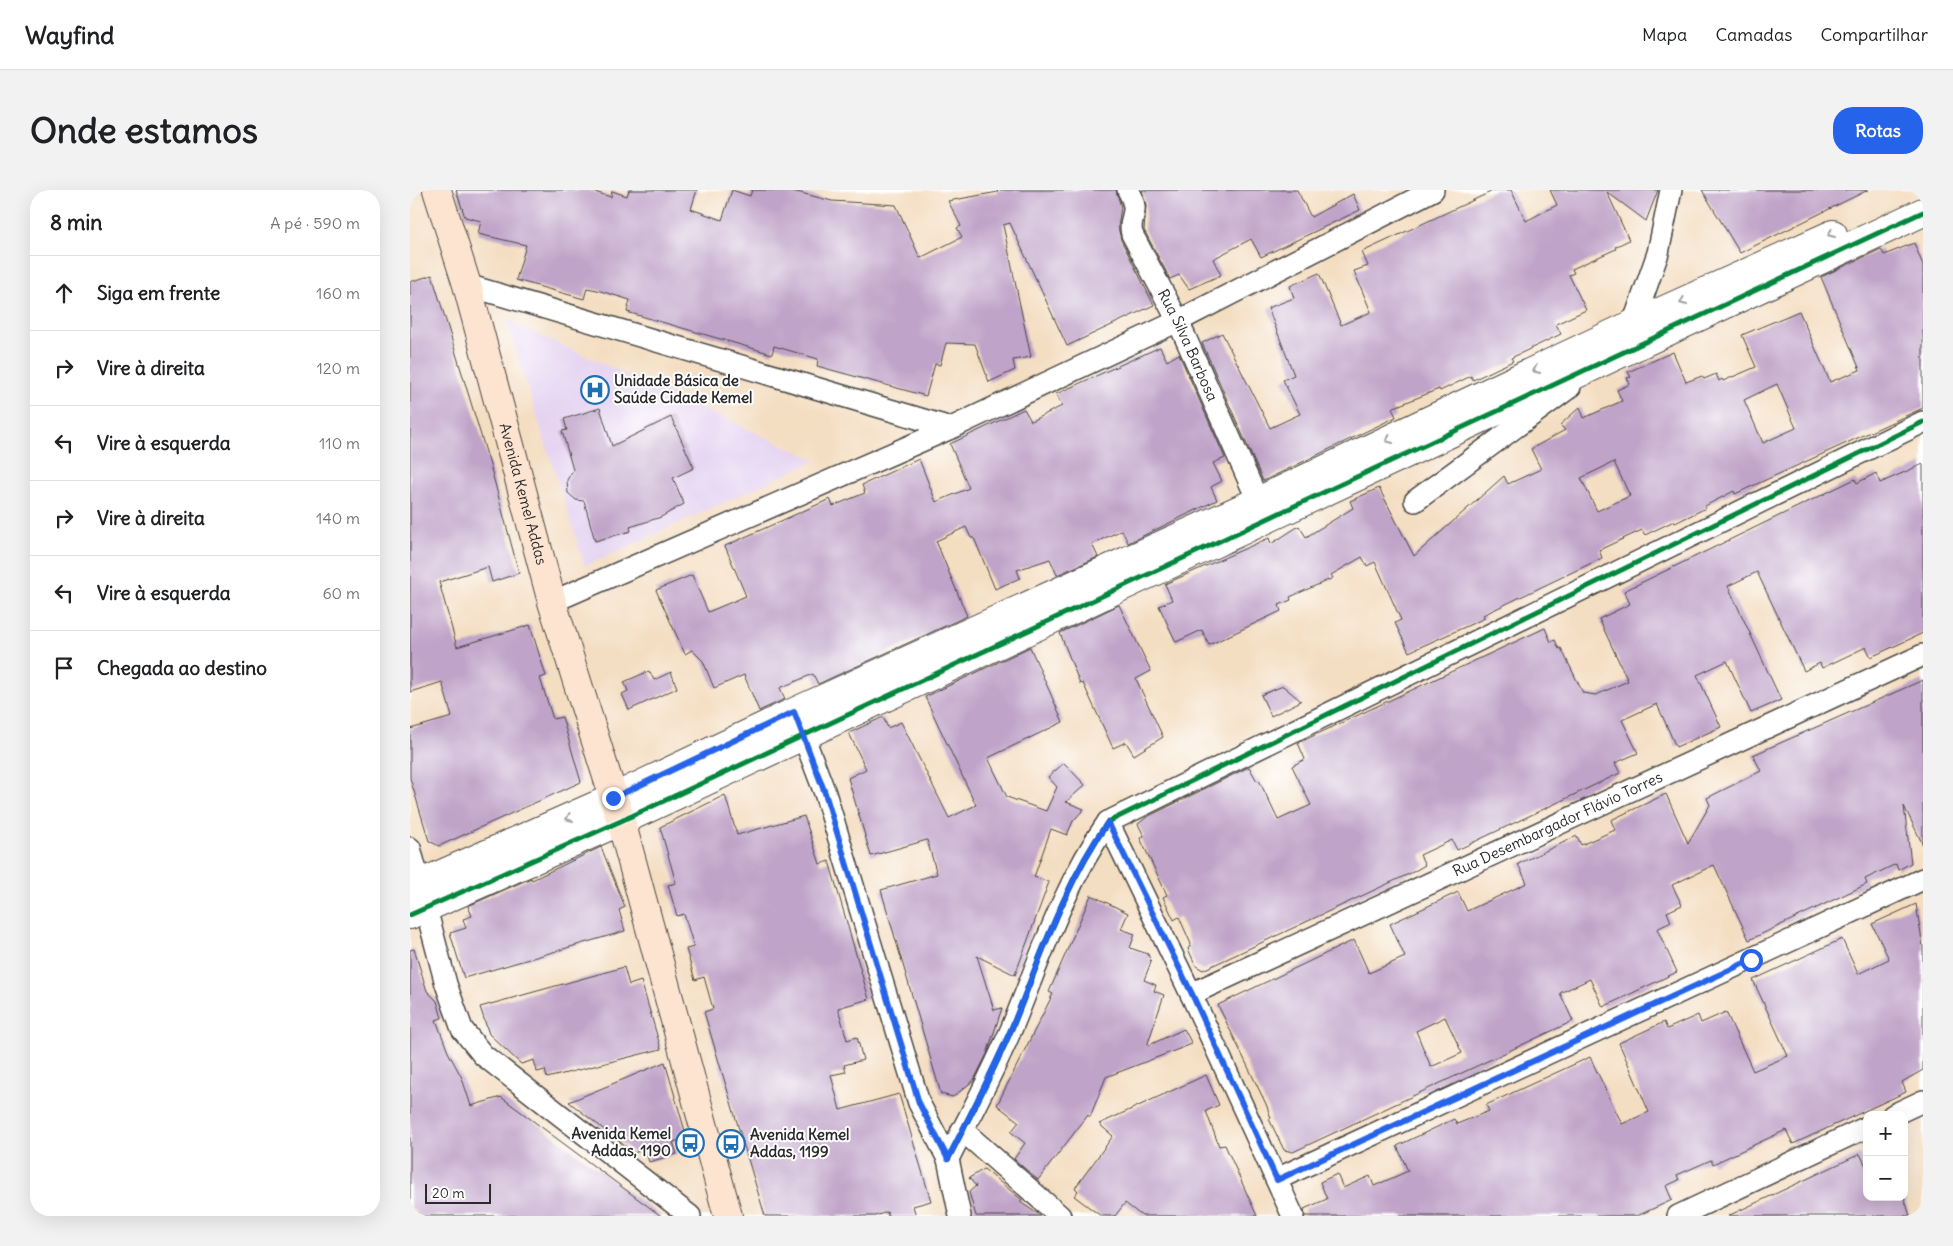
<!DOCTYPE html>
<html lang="pt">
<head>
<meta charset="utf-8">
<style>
  body { margin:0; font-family:Delius,sans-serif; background:#f2f2f2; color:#202124 }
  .controls { position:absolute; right:15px; bottom:15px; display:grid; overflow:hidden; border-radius:10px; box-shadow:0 5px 20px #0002 }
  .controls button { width:45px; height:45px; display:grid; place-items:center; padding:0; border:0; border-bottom:1px solid #e0e0e0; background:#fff; color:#202124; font:25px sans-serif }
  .scale { position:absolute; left:15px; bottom:12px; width:66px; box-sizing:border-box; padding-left:5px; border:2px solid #2b2b2b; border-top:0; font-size:14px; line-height:18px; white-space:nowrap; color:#2b2b2b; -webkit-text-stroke:4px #fff; paint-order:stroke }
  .stop { position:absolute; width:15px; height:15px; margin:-11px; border:4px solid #2563eb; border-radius:50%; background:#fff }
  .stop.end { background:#2563eb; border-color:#fff; box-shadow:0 1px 5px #0008 }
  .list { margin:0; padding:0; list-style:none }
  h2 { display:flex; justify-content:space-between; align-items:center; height:65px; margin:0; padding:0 20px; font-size:21px }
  h2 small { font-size:16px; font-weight:400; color:#757577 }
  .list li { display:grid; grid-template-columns:32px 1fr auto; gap:15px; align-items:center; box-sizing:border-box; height:75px; padding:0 20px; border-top:1px solid #e0e0e0 }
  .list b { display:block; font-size:19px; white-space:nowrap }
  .list em { font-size:16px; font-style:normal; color:#757577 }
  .icon { flex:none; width:28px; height:28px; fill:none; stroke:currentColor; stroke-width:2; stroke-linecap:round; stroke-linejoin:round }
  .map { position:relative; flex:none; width:1513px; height:1026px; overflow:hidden; border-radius:20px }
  header { display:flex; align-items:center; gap:30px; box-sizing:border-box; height:70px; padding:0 25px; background:#fff; border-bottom:1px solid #e0e0e0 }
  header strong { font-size:24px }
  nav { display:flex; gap:28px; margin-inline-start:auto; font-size:18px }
  .intro { display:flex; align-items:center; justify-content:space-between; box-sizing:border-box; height:120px; padding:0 30px }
  h1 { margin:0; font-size:35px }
  .button { padding:12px 22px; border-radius:20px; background:#2563eb; color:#fff; font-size:18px; font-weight:700 }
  main { display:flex; gap:30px; padding:0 30px }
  aside { flex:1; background:#fff; border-radius:20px; box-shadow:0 5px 20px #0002 }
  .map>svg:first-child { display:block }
  .built { fill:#e5d3f1 }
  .building { fill:#bfa3c8; fill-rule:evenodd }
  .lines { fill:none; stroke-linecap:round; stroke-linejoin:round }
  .minor-casing { stroke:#494642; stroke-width:24 }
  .tertiary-casing { stroke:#494642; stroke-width:30 }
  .secondary-casing { stroke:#494642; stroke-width:30 }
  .minor { stroke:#fff; stroke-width:21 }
  .tertiary { stroke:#fff; stroke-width:28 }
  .secondary { stroke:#fde4d1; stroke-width:28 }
  .cycleway-casing { stroke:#fff; stroke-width:8 }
  .cycleway { stroke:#00873e; stroke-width:5 }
  .oneway { stroke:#a0a0a0 }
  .route { stroke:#2563eb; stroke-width:6 }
  .labels { text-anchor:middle; stroke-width:4; stroke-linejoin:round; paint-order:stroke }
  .street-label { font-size:15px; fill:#2b2b2b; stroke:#fff }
  .poi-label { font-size:15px; font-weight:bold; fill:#2b2b2b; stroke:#fff; text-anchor:start }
</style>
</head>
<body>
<header>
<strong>Wayfind</strong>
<nav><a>Mapa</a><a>Camadas</a><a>Compartilhar</a></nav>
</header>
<div class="intro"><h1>Onde estamos</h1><a class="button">Rotas</a></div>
<main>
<aside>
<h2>8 min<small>A pé · 590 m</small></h2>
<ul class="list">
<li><svg class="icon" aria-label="ahead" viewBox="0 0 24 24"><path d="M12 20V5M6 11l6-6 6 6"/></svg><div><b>Siga em frente</b></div><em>160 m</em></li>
<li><svg class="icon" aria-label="right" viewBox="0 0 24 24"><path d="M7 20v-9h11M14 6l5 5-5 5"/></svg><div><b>Vire à direita</b></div><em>120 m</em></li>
<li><svg class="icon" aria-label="left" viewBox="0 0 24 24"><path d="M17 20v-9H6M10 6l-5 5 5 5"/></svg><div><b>Vire à esquerda</b></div><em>110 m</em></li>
<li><svg class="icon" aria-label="right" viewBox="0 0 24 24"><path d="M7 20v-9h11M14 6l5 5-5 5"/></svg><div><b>Vire à direita</b></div><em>140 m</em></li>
<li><svg class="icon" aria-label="left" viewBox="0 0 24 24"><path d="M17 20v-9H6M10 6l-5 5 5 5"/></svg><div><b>Vire à esquerda</b></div><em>60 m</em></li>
<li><svg class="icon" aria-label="arrive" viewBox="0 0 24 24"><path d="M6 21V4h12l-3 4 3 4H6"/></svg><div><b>Chegada ao destino</b></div></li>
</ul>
</aside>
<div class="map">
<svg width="1513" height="1026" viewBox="0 0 1513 1026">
  <rect width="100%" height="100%" fill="#fff"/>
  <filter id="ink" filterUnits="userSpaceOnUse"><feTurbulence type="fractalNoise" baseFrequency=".02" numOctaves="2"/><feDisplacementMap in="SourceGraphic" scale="10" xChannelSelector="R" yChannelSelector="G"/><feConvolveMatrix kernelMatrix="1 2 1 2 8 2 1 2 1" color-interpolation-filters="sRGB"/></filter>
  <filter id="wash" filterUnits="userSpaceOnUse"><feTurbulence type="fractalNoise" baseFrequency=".0096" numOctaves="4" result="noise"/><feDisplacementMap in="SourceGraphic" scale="20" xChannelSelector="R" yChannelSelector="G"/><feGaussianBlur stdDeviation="1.12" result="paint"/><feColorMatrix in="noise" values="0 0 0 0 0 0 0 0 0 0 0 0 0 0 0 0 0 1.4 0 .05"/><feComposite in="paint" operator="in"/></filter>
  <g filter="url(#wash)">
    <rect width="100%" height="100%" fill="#f4dec2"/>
    <path class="built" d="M 96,130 L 406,270 L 175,376 Z"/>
    <g id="blocks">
      <path class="building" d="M 46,0 L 178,0 L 201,7 L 202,1 L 217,6 L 219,0 L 287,0 L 281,19 L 312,30 L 322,0 L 340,6 L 342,0 L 379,0 L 422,11 L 486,15 L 510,68 L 552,47 L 547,38 L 551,36 L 538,11 L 588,2 L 586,0 L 706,0 L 711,17 L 708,37 L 711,50 L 744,115 L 657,156 L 600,33 L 593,35 L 621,167 L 603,170 L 605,180 L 579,192 L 565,154 L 536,153 L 530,175 L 525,174 L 516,206 L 407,176 L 408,169 L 364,156 L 362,164 L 217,122 L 220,110 L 187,100 L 177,98 L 174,109 L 106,90 L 116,55 L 68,44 L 71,31 L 55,27 Z
        M 732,0 L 887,0 L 901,27 L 943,4 L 950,20 L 851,67 L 841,49 L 803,69 L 811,85 L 779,99 L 769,85 L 760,89 L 734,40 L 736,15 Z
        M 1085,0 L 1101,0 L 1116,31 L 1147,15 L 1140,0 L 1248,0 L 1236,31 L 1197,2 L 1219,50 L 1205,57 L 1206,59 L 1162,79 L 1164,83 L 1159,85 L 1176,120 L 1146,134 L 1151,144 L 1101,168 L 1103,171 L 1063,190 L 1061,186 L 1030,201 L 1029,199 L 982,218 L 986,227 L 853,291 L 792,153 L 812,143 L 860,238 L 890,224 L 873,190 L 884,185 L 858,118 L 884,108 L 880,96 L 909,83 L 931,135 L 961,122 L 944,81 L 958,76 L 952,62 Z
        M 1292,0 L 1458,0 L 1330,63 Z
        M 1504,53 L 1513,75 L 1513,218 L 1325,304 L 1324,301 L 1295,316 L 1296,318 L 1265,333 L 1264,331 L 1235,345 L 1232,340 L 1189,360 L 1192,368 L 1073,425 L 1075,428 L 999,462 L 985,433 L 991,430 L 965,372 L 957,376 L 952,367 L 921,385 L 923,388 L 880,407 L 881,410 L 869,415 L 871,421 L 799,455 L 792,440 L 766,452 L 749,416 L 762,410 L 755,394 L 859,348 L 861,354 L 889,336 L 896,347 L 943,318 L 940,311 L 969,298 L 1004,366 L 1094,286 L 1098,294 L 1131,279 L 1121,259 L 1155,240 L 1150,235 L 1170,217 L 1174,228 L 1212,211 L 1207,200 L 1220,194 L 1217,188 L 1221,187 L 1218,182 L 1263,162 L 1276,192 L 1292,186 L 1294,189 L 1306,184 L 1309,191 L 1312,189 L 1313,191 L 1346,177 L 1332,145 L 1389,121 L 1420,192 L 1450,180 L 1411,87 L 1471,59 L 1474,65 ZM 1367,194 L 1386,238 L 1353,253 L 1334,210 ZM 1204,272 L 1220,306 L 1187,321 L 1171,288 Z
        M 22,85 L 80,275 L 109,383 L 82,392 L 78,377 L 29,392 L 47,457 L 120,435 L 136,486 L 130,488 L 143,529 L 152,527 L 171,592 L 29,656 L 19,651 L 0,588 L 0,539 L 42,527 L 32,492 L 0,502 L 0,92 Z
        M 750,157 L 757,171 L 769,164 L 815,268 L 803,273 L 812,291 L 801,297 L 807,310 L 718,353 L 712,340 L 682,354 L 688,367 L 647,385 L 640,369 L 607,380 L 610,388 L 585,399 L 564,348 L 561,348 L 556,337 L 526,351 L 557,426 L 408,494 L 403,484 L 370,498 L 375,509 L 349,521 L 334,485 L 304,498 L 293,471 L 282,460 L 275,464 L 246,400 L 282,385 L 298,422 L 336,406 L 315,356 L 420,309 L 423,316 L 455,303 L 452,295 L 509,269 L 526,312 L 559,298 L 540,254 L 614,219 L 621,231 L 652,216 L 646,204 Z
        M 190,218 L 202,256 L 261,227 L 284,278 L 263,288 L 274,314 L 251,327 L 220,337 L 221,341 L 185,351 L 174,311 L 166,310 L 158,303 L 157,290 L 163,280 L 152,241 L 157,240 L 154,229 Z
        M 1513,274 L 1513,443 L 1461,467 L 1456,457 L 1412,478 L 1410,473 L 1394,481 L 1347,382 L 1318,396 L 1371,510 L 1341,523 L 1317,471 L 1287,485 L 1311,537 L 1266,557 L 1247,514 L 1212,530 L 1228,563 L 1205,573 L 1210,583 L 1047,660 L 1042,650 L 1010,665 L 1015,675 L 1003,682 L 793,780 L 786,776 L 778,759 L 781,754 L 769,727 L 764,730 L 753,707 L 757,705 L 730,648 L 734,646 L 728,634 L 737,627 L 839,577 L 847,591 L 849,590 L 868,630 L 901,615 L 882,576 L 895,569 L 888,553 L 1135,438 L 1141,452 L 1145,450 L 1149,459 L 1151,458 L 1173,503 L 1186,505 L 1218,491 L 1189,429 L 1220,414 L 1214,401 L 1445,289 L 1447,293 L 1466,283 L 1470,293 Z
        M 709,415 L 741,481 L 726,489 L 753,547 L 724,565 L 716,552 L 703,558 L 673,493 L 670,494 L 650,443 Z
        M 620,457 L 653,532 L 578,568 L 597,607 L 636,621 L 647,597 L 638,587 L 654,573 L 675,595 L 656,612 L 674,619 L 663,631 L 657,645 L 641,639 L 624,687 L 639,692 L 605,785 L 567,766 L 584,820 L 592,818 L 577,864 L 564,890 L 543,907 L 531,904 L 471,700 L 527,684 L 517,650 L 461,666 L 438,588 L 456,579 L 439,543 L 473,527 L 478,538 L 491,532 L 539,628 L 566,615 L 515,507 Z
        M 239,481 L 244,490 L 261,482 L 267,498 L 219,520 L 212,504 L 218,501 L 214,492 Z
        M 1513,490 L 1513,655 L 1494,616 L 1501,673 L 1488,680 L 1486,674 L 1455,689 L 1457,694 L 1339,750 L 1304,675 L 1262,695 L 1272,715 L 1257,722 L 1261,732 L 1247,739 L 1267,782 L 1193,817 L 1180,789 L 1150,803 L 1163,831 L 883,962 L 874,960 L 859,929 L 861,928 L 856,914 L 808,815 L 944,750 L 959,783 L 995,767 L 980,734 L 1048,702 L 1057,721 L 1117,693 L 1108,674 L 1167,646 L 1171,655 L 1205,640 L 1201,630 L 1256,604 L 1278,653 L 1300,615 L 1297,608 L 1351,581 L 1343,565 ZM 1035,827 L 1052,863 L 1021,877 L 1006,841 Z
        M 873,496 L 891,511 L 861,526 L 851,505 Z
        M 315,605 L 327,645 L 394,626 L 410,674 L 419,671 L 459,809 L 428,818 L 437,850 L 447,847 L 453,870 L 434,875 L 436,882 L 421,885 L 430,920 L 489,904 L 521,1011 L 503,1016 L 506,1026 L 478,1026 L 477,1022 L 465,1026 L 355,1026 L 294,822 L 303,819 L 294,787 L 285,790 L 276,759 L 284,757 L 274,724 L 267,726 L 258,695 L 266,693 L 250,637 Z
        M 191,657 L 215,717 L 209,720 L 215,741 L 54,788 L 40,743 L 56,738 L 53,729 L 62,726 L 58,716 L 121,688 L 122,690 Z
        M 681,705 L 718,723 L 711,739 L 725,744 L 720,758 L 738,764 L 741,772 L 734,790 L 746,795 L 744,801 L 754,805 L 737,856 L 774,839 L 782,854 L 696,887 L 680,927 L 678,925 L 628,990 L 604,969 L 615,953 L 601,942 L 609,932 L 587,915 L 643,804 L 639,802 Z
        M 1506,714 L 1513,757 L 1513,880 L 1492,892 L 1496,902 L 1383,954 L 1376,940 L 1303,974 L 1301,970 L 1267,985 L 1269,990 L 1256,996 L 1262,1010 L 1227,1026 L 895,1026 L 894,1019 L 917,1009 L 910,992 L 927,984 L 933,998 L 960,986 L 964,996 L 998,981 L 987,956 L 1044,929 L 1047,934 L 1079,921 L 1076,915 L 1180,867 L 1212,934 L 1239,922 L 1209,853 L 1254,832 L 1257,839 L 1288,825 L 1291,833 L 1316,822 L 1343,881 L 1378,866 L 1343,790 L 1432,749 L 1448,784 L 1479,769 L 1462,734 Z
        M 4,759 L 17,801 L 27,811 L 32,828 L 26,830 L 38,862 L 52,888 L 61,916 L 91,907 L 251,1026 L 11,1026 L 0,1017 L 0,760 Z
        M 214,777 L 219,795 L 231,791 L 251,859 L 137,888 L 135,880 L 127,882 L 124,870 L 111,874 L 79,844 L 70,817 Z
        M 255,872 L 277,948 L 263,952 L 267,964 L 239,972 L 235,959 L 224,963 L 159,912 Z
        M 796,885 L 809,915 L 796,921 L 809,956 L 815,955 L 847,1026 L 732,1026 L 715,1013 L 705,1026 L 691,1026 L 664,1006 L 668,1001 L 665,998 L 703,946 L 689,934 Z
        M 1450,964 L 1457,978 L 1457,1007 L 1494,1007 L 1500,1026 L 1318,1026 Z
        M 574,979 L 612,1010 L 610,1012 L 631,1026 L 566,1026 L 559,1002 L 566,996 L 559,988 Z"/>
    </g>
  </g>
  <g filter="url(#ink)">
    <use href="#blocks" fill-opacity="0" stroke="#494642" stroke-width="1"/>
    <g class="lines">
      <defs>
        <g id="minor">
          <path id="s1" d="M 718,0 C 732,26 717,25 722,44 L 768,131 L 848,311"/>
          <path d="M 57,95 L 541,238"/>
          <path d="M 1218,143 L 1227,123 L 1248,63 L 1261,0"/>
          <path d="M 1005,311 L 1160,197"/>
          <path d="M 142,412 L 541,238 L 768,131 L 1023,0"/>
          <path d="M 388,532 L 415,603 L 509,913 L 538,969 L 550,1026"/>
          <path d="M 698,632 L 781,804 L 883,1026"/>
          <path d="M 0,658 L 36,794 L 52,839 L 73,865 L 280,1026"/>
          <path id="s2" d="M 781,804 L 1513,465"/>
          <path d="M 1483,925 L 1513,911"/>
          <path d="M 552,940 L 650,1026"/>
          <path d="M 538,969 C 560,925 584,881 603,835 C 631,766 655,693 698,632 L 1513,232"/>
          <path d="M 867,989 L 1513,689"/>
          <path d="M 1268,1026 L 1457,937"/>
        </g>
        <path id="tertiary" d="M 0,698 L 203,608 L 384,522 L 848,311 L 1223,134 L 1423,44
          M 0,725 L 211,631 L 1513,22"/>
        <g id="secondary">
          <path id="s3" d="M 27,0 L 57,95 L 142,412 L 211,631 L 318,1026"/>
        </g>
      </defs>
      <use href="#minor" class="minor-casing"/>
      <use href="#tertiary" class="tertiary-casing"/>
      <use href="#secondary" class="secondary-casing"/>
      <use href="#minor" class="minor"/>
      <use href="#tertiary" class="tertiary"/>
      <use href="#secondary" class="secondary"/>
      <defs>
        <path id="cycleway" d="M 0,725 L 211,631 L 1513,22
          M 538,969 C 560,925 584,881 603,835 C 631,766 655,693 698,632 L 1513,232"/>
      </defs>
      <use href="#cycleway" class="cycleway-casing"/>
      <use href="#cycleway" class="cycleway"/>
    </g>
    <defs><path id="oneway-chevron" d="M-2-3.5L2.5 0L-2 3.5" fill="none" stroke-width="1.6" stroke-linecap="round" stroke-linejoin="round" transform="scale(1.25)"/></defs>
    <g class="oneway">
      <use href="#oneway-chevron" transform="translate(1421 44) rotate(156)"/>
      <use href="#oneway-chevron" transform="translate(1273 112) rotate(156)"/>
      <use href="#oneway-chevron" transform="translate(1126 180) rotate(155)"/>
      <use href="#oneway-chevron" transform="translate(979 250) rotate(155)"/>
      <use href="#oneway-chevron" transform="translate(159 628) rotate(156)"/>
    </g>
  </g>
  <g class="lines" filter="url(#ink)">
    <path class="route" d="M 203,608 L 384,522 L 415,603 L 509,913 L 538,969 C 560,925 584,881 603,835 C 631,766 655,693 698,632 L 782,804 L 867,990 L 1341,770"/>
  </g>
  <defs>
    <symbol id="hospital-ring" viewBox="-11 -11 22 22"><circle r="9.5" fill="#fff" stroke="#1f6fb2" stroke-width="1.5"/><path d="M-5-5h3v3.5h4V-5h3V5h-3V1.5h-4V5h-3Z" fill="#1f6fb2"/></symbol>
    <symbol id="bus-ring" viewBox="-11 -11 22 22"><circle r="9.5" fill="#fff" stroke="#1f6fb2" stroke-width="1.5"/><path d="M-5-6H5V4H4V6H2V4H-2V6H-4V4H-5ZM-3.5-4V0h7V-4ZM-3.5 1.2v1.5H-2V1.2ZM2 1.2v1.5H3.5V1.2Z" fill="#1f6fb2"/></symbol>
  </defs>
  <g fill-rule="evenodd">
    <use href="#hospital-ring" x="169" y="184" width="32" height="32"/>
    <use href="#bus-ring" x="264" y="937" width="32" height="32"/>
    <use href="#bus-ring" x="305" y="938" width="32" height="32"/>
  </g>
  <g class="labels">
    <g class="street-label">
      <text dy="5" stroke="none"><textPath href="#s1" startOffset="170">Rua Silva Barbosa</textPath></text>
      <text dy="5" stroke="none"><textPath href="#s3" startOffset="316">Avenida Kemel Addas</textPath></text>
      <text dy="5" stroke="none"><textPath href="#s2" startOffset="404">Rua Desembargador Flávio Torres</textPath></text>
    </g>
    <g class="poi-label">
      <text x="204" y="196">Unidade Básica de<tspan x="204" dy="17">Saúde Cidade Kemel</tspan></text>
      <text x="261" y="949" text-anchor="end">Avenida Kemel<tspan x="261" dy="17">Addas, 1190</tspan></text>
      <text x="340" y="950">Avenida Kemel<tspan x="340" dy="17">Addas, 1199</tspan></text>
    </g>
  </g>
</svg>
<div class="controls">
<button>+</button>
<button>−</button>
</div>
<div class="scale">20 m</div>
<div class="stop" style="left:1341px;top:770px"></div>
<div class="stop end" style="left:203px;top:608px"></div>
</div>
</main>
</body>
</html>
